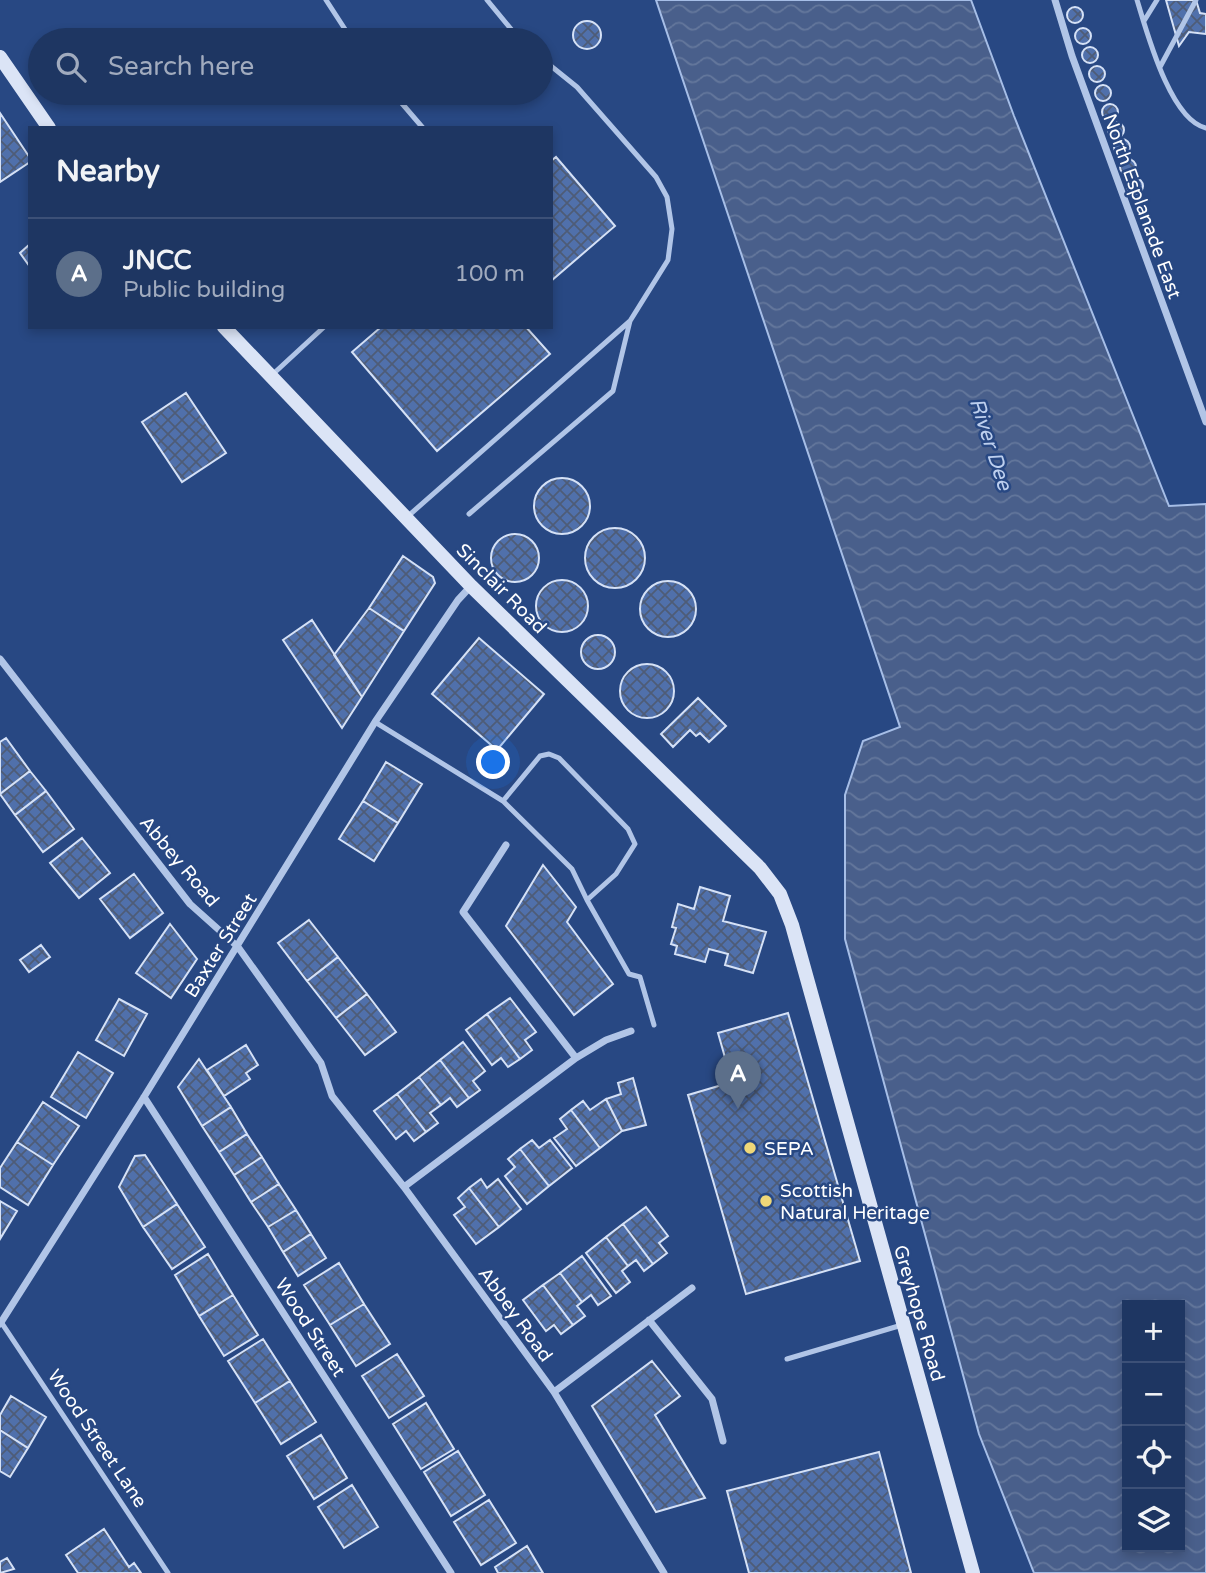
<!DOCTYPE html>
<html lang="en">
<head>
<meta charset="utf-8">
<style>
  body { margin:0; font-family:"Varela Round",sans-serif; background:#2b416b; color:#f1f3f6 }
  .controls { position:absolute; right:21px; bottom:21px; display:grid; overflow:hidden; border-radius:0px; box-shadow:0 4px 10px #0003 }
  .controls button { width:63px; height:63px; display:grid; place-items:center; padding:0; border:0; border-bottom:2px solid #3c5077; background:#1e3662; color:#f1f3f6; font:35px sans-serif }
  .you { position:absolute; left:494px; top:763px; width:24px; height:24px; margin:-18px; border:5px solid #fff; border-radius:50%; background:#1a73e8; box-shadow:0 0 0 10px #1a73e833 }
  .badge { display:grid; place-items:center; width:46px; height:46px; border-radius:50%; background:#ea580c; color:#fff; font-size:23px; font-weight:700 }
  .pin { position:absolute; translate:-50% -58px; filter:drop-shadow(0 2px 4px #0008) }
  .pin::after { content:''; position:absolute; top:37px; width:24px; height:21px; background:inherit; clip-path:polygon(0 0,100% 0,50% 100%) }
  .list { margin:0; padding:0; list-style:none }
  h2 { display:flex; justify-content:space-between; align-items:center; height:91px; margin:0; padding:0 28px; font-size:30px }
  h2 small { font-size:23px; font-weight:400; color:#a1abbe }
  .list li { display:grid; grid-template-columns:46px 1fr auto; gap:21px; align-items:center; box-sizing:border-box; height:112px; padding:0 28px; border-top:2px solid #3c5077 }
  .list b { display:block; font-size:26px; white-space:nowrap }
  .list p { margin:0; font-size:23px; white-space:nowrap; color:#a1abbe }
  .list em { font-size:23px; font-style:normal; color:#a1abbe }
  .icon { flex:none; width:38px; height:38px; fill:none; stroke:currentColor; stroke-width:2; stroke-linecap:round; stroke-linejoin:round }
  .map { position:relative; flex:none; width:1206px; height:1573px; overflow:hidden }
  .search { position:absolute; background:#1e3662; box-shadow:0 4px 10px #0003; left:28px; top:28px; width:525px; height:77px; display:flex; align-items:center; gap:18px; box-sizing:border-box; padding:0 24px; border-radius:38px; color:#a1abbe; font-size:26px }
  .panel { position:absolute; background:#1e3662; box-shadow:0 4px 10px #0003; left:28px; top:126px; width:525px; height:203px; border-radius:0px }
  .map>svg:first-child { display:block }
  .water { fill:url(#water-waves); stroke:#a6bee7; stroke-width:2; fill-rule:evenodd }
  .building { fill:url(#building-cross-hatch); stroke:#d5e1f6; stroke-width:2 }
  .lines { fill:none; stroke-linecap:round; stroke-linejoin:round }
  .lane { stroke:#b1c5e7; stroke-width:5 }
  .street { stroke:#b1c5e7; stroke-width:7 }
  .secondary { stroke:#dbe4f6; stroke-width:14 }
  .poi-dot { fill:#efd778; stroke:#284883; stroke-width:2.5 }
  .labels { text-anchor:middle; stroke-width:5; stroke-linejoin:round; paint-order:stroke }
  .street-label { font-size:19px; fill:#fff; stroke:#284883 }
  .poi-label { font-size:19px; fill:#fff; stroke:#284883; text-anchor:start }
  .water-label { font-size:21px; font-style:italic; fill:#bdcfee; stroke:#284883 }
</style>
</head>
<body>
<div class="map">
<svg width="1206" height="1573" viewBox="0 0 1206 1573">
  <defs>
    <pattern id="water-waves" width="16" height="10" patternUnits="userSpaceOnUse" patternTransform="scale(1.75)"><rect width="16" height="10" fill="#495f8b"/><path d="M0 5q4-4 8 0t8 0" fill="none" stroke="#64779c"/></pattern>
    <pattern id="building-cross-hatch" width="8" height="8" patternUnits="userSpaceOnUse" patternTransform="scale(1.75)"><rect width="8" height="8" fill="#5070ab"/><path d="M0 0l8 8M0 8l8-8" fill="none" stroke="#4e5c77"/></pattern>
  </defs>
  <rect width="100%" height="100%" fill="#284883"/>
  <path class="water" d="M 656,0 L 971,0 L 1014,116 L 1169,506 L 1206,504 L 1206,1573 L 1034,1573 L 979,1434 L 845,939 L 845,795 L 863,741 L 900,727 ZM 1127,1305 L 1180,1305 L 1180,1547 L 1127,1547 Z"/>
  <path class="building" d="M 1166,0 L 1196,0 L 1200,13 L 1206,14 L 1206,34 L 1189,32 L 1179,46 Z
    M1067 15a8 8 0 1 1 16 0a8 8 0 1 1-16 0Z
    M573 35a14 14 0 1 1 28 0a14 14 0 1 1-28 0Z
    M1075 36a8 8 0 1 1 16 0a8 8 0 1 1-16 0Z
    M1082 55a8 8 0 1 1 16 0a8 8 0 1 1-16 0Z
    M1089 74a8 8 0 1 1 16 0a8 8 0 1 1-16 0Z
    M1095 93a8 8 0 1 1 16 0a8 8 0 1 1-16 0Z
    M1102 112a8 8 0 1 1 16 0a8 8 0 1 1-16 0Z
    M 0,113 L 30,158 L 30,162 L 0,182 Z
    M1108 130a8 8 0 1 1 16 0a8 8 0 1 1-16 0Z
    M1114 147a8 8 0 1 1 16 0a8 8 0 1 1-16 0Z
    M 556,157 L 615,226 L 551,281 L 551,161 Z
    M1120 167a8 8 0 1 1 16 0a8 8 0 1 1-16 0Z
    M1127 186a8 8 0 1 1 16 0a8 8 0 1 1-16 0Z
    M 30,244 L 30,267 L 20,253 Z
    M 381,327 L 526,327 L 550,354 L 437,451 L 352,352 Z
    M 186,393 L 226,453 L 182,482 L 142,422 Z
    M534 506a28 28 0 1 1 56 0a28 28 0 1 1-56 0Z
    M585 558a30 30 0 1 1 60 0a30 30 0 1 1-60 0Z
    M491 558a24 24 0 1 1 48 0a24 24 0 1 1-48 0Z
    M 403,556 L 433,577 L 435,583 L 404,631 L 369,608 Z
    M536 606a26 26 0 1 1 52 0a26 26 0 1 1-52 0Z
    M640 609a28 28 0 1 1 56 0a28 28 0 1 1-56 0Z
    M 369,608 L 404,631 L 362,697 L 334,655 Z
    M 312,620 L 362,697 L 342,728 L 283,640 Z
    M581 652a17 17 0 1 1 34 0a17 17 0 1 1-34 0Z
    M 479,638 L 544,694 L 497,750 L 432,694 Z
    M620 691a27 27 0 1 1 54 0a27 27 0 1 1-54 0Z
    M 698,698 L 726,726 L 709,742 L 700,733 L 696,736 L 690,730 L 673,747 L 661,734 Z
    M 6,738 L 30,771 L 0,794 L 0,742 Z
    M 386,762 L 422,784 L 398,823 L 363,801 Z
    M 30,771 L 46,791 L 15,815 L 0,794 Z
    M 46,791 L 74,829 L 43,852 L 15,815 Z
    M 363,801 L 398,823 L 374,861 L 339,839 Z
    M 82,838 L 110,873 L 79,898 L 50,863 Z
    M 543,865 L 576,907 L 567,922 L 613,984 L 574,1015 L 506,926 Z
    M 134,874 L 163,913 L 130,938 L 100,899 Z
    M 700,887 L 730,896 L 723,921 L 766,932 L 753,973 L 725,965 L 728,954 L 709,949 L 705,962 L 675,954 L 677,946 L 671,944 L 676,928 L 672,927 L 678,904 L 694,909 Z
    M 309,920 L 338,957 L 307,981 L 278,943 Z
    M 170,924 L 197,959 L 171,998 L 136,973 Z
    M 41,945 L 50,957 L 29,972 L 20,960 Z
    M 338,957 L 367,994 L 336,1018 L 307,981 Z
    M 367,994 L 396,1032 L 365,1055 L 336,1018 Z
    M 510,998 L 536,1032 L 525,1040 L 532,1050 L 520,1059 L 487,1014 Z
    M 119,999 L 147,1014 L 124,1056 L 96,1040 Z
    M 788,1013 L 860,1261 L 746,1294 L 688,1095 L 732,1082 L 718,1033 Z
    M 487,1014 L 520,1059 L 508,1067 L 501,1058 L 492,1065 L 466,1030 Z
    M 463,1042 L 485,1071 L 473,1081 L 480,1090 L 469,1098 L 440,1060 Z
    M 246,1045 L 258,1065 L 246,1073 L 250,1079 L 224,1096 L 207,1070 Z
    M 78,1052 L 113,1073 L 86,1118 L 51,1097 Z
    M 199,1059 L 231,1107 L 202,1126 L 178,1087 Z
    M 440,1060 L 469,1098 L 457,1107 L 450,1098 L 441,1105 L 419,1077 Z
    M 419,1077 L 441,1105 L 430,1113 L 438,1123 L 426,1132 L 397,1094 Z
    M 633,1078 L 646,1125 L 622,1131 L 606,1099 L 621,1094 L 618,1083 Z
    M 397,1094 L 426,1132 L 414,1141 L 406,1131 L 396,1139 L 374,1111 Z
    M 606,1099 L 622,1131 L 600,1148 L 571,1110 L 583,1101 L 590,1110 Z
    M 43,1102 L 79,1126 L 53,1165 L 17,1142 Z
    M 231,1107 L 247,1134 L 219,1152 L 202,1126 Z
    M 571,1110 L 600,1148 L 576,1166 L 554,1138 L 567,1129 L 560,1119 Z
    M 247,1134 L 262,1157 L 234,1175 L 219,1152 Z
    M 532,1140 L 539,1148 L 550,1140 L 572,1168 L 549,1186 L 520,1149 Z
    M 17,1142 L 53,1165 L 28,1205 L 0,1187 L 0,1168 Z
    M 520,1149 L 549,1186 L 527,1204 L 505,1176 L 515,1167 L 508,1159 Z
    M 145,1155 L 177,1204 L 143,1227 L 119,1187 L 135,1156 Z
    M 262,1157 L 279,1184 L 251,1202 L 234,1175 Z
    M 481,1179 L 487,1188 L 498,1179 L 521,1209 L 499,1227 L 469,1188 Z
    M 279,1184 L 296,1210 L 268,1227 L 251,1202 Z
    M 469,1188 L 499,1227 L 476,1244 L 454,1215 L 465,1207 L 458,1198 Z
    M 0,1201 L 17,1211 L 0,1239 Z
    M 177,1204 L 205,1247 L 172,1269 L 143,1227 Z
    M 646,1207 L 668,1236 L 659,1243 L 667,1253 L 653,1264 L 623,1224 Z
    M 296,1210 L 311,1234 L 283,1252 L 268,1227 Z
    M 623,1224 L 653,1264 L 644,1271 L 636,1260 L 628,1266 L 606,1237 Z
    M 311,1234 L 326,1258 L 298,1276 L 283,1252 Z
    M 606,1237 L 628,1266 L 622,1271 L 630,1282 L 616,1293 L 586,1253 Z
    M 208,1254 L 233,1295 L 199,1316 L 175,1275 Z
    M 582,1256 L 611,1296 L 598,1305 L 591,1295 L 582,1302 L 560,1273 Z
    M 339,1263 L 364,1304 L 330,1325 L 304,1285 Z
    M 560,1273 L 582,1302 L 577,1306 L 585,1316 L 573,1325 L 543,1285 Z
    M 543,1285 L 573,1325 L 561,1334 L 554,1325 L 546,1331 L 523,1300 Z
    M 233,1295 L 258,1335 L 224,1356 L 199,1316 Z
    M 364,1304 L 390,1344 L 356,1366 L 330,1325 Z
    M 263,1339 L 290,1381 L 255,1403 L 228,1361 Z
    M 397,1354 L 424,1396 L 389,1418 L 362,1376 Z
    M 652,1361 L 680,1396 L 655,1415 L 705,1498 L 656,1512 L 592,1406 Z
    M 290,1381 L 316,1422 L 281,1444 L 255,1403 Z
    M 11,1396 L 46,1417 L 28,1448 L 0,1430 L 0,1415 Z
    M 426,1403 L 454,1449 L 421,1469 L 393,1424 Z
    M 0,1430 L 28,1448 L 10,1477 L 0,1471 Z
    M 321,1435 L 347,1478 L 314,1499 L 287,1456 Z
    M 458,1451 L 485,1495 L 451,1516 L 424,1472 Z
    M 879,1452 L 911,1573 L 749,1573 L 727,1491 Z
    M 352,1485 L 378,1527 L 344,1548 L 318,1507 Z
    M 489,1500 L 516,1543 L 481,1565 L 454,1522 Z
    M 104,1529 L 129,1567 L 134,1563 L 141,1573 L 78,1573 L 66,1555 Z
    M 527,1546 L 543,1573 L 498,1573 L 495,1567 Z
    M 7,1558 L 14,1569 L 0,1573 L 0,1562 Z"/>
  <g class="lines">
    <path class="lane" d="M 326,0 L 352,40
      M 487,0 L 520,40
      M 1137,0 C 1147,32 1170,120 1206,128
      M 1144,21 L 1157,0
      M 1160,67 L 1196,0
      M 393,93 L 423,128
      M 272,375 L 324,327
      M 469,514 L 613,391 L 630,321 L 668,260 L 672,229 L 667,197 L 656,177 L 577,87 L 541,58
      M 407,517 L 630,321
      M 375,722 L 503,801 L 572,869 L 587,900 L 616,874 L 635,844 L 628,829 L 559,758 L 549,754 L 540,756 L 503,801
      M 587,900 L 629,974 L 640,977 L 654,1025
      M 1,1322 L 168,1573
      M 787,1359 L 902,1325"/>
    <path class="street" d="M 1055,0 L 1072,56 L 1206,422
      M 0,659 L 190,904 L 238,947 L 321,1063 L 332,1096 L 404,1187 L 554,1392 L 664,1573
      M 576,1058 L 606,1040 L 631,1031
      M 144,1097 L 451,1573
      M 404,1187 L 576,1058 L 463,912 L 506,845
      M 649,1320 L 712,1399 L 723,1441
      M 0,1324 L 144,1097 L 375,722 L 458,600 L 471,586
      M 554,1392 L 692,1288"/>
    <path class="secondary" d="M 0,57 L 49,128
      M 224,327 L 471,586 L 760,868 L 780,894 L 792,925 L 973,1573"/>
  </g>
  <g class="poi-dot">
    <circle cx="750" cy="1148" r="7"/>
    <circle cx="766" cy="1201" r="7"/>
  </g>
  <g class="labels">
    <g class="street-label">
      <text transform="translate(1143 206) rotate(70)" y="7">North Esplanade East</text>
      <text transform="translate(502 588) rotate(45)" y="7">Sinclair Road</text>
      <text transform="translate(180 861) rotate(50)" y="7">Abbey Road</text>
      <text transform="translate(220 945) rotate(-58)" y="7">Baxter Street</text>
      <text transform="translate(920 1313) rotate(74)" y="7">Greyhope Road</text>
      <text transform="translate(516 1314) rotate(54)" y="7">Abbey Road</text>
      <text transform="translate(311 1327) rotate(57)" y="7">Wood Street</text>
      <text transform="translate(98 1438) rotate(56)" y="7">Wood Street Lane</text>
    </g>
    <g class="poi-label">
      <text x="764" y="1155">SEPA</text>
      <text x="780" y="1197">Scottish<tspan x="780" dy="22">Natural Heritage</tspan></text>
    </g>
    <g class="water-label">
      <text transform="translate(991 444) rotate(72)" y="7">River Dee</text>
    </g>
  </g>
</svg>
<div class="controls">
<button>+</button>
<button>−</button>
<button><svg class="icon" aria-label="locate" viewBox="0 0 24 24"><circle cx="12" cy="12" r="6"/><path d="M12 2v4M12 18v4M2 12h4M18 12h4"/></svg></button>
<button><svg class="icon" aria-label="layers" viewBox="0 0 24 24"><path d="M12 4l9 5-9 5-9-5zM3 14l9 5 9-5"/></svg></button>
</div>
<div class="you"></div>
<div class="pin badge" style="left:738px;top:1109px;background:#5c6f8a">A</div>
<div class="search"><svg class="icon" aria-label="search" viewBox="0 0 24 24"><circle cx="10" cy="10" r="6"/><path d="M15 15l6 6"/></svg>Search here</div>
<section class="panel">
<h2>Nearby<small></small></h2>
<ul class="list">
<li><span class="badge" style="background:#5c6f8a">A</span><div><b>JNCC</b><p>Public building</p></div><em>100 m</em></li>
</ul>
</section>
</div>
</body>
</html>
